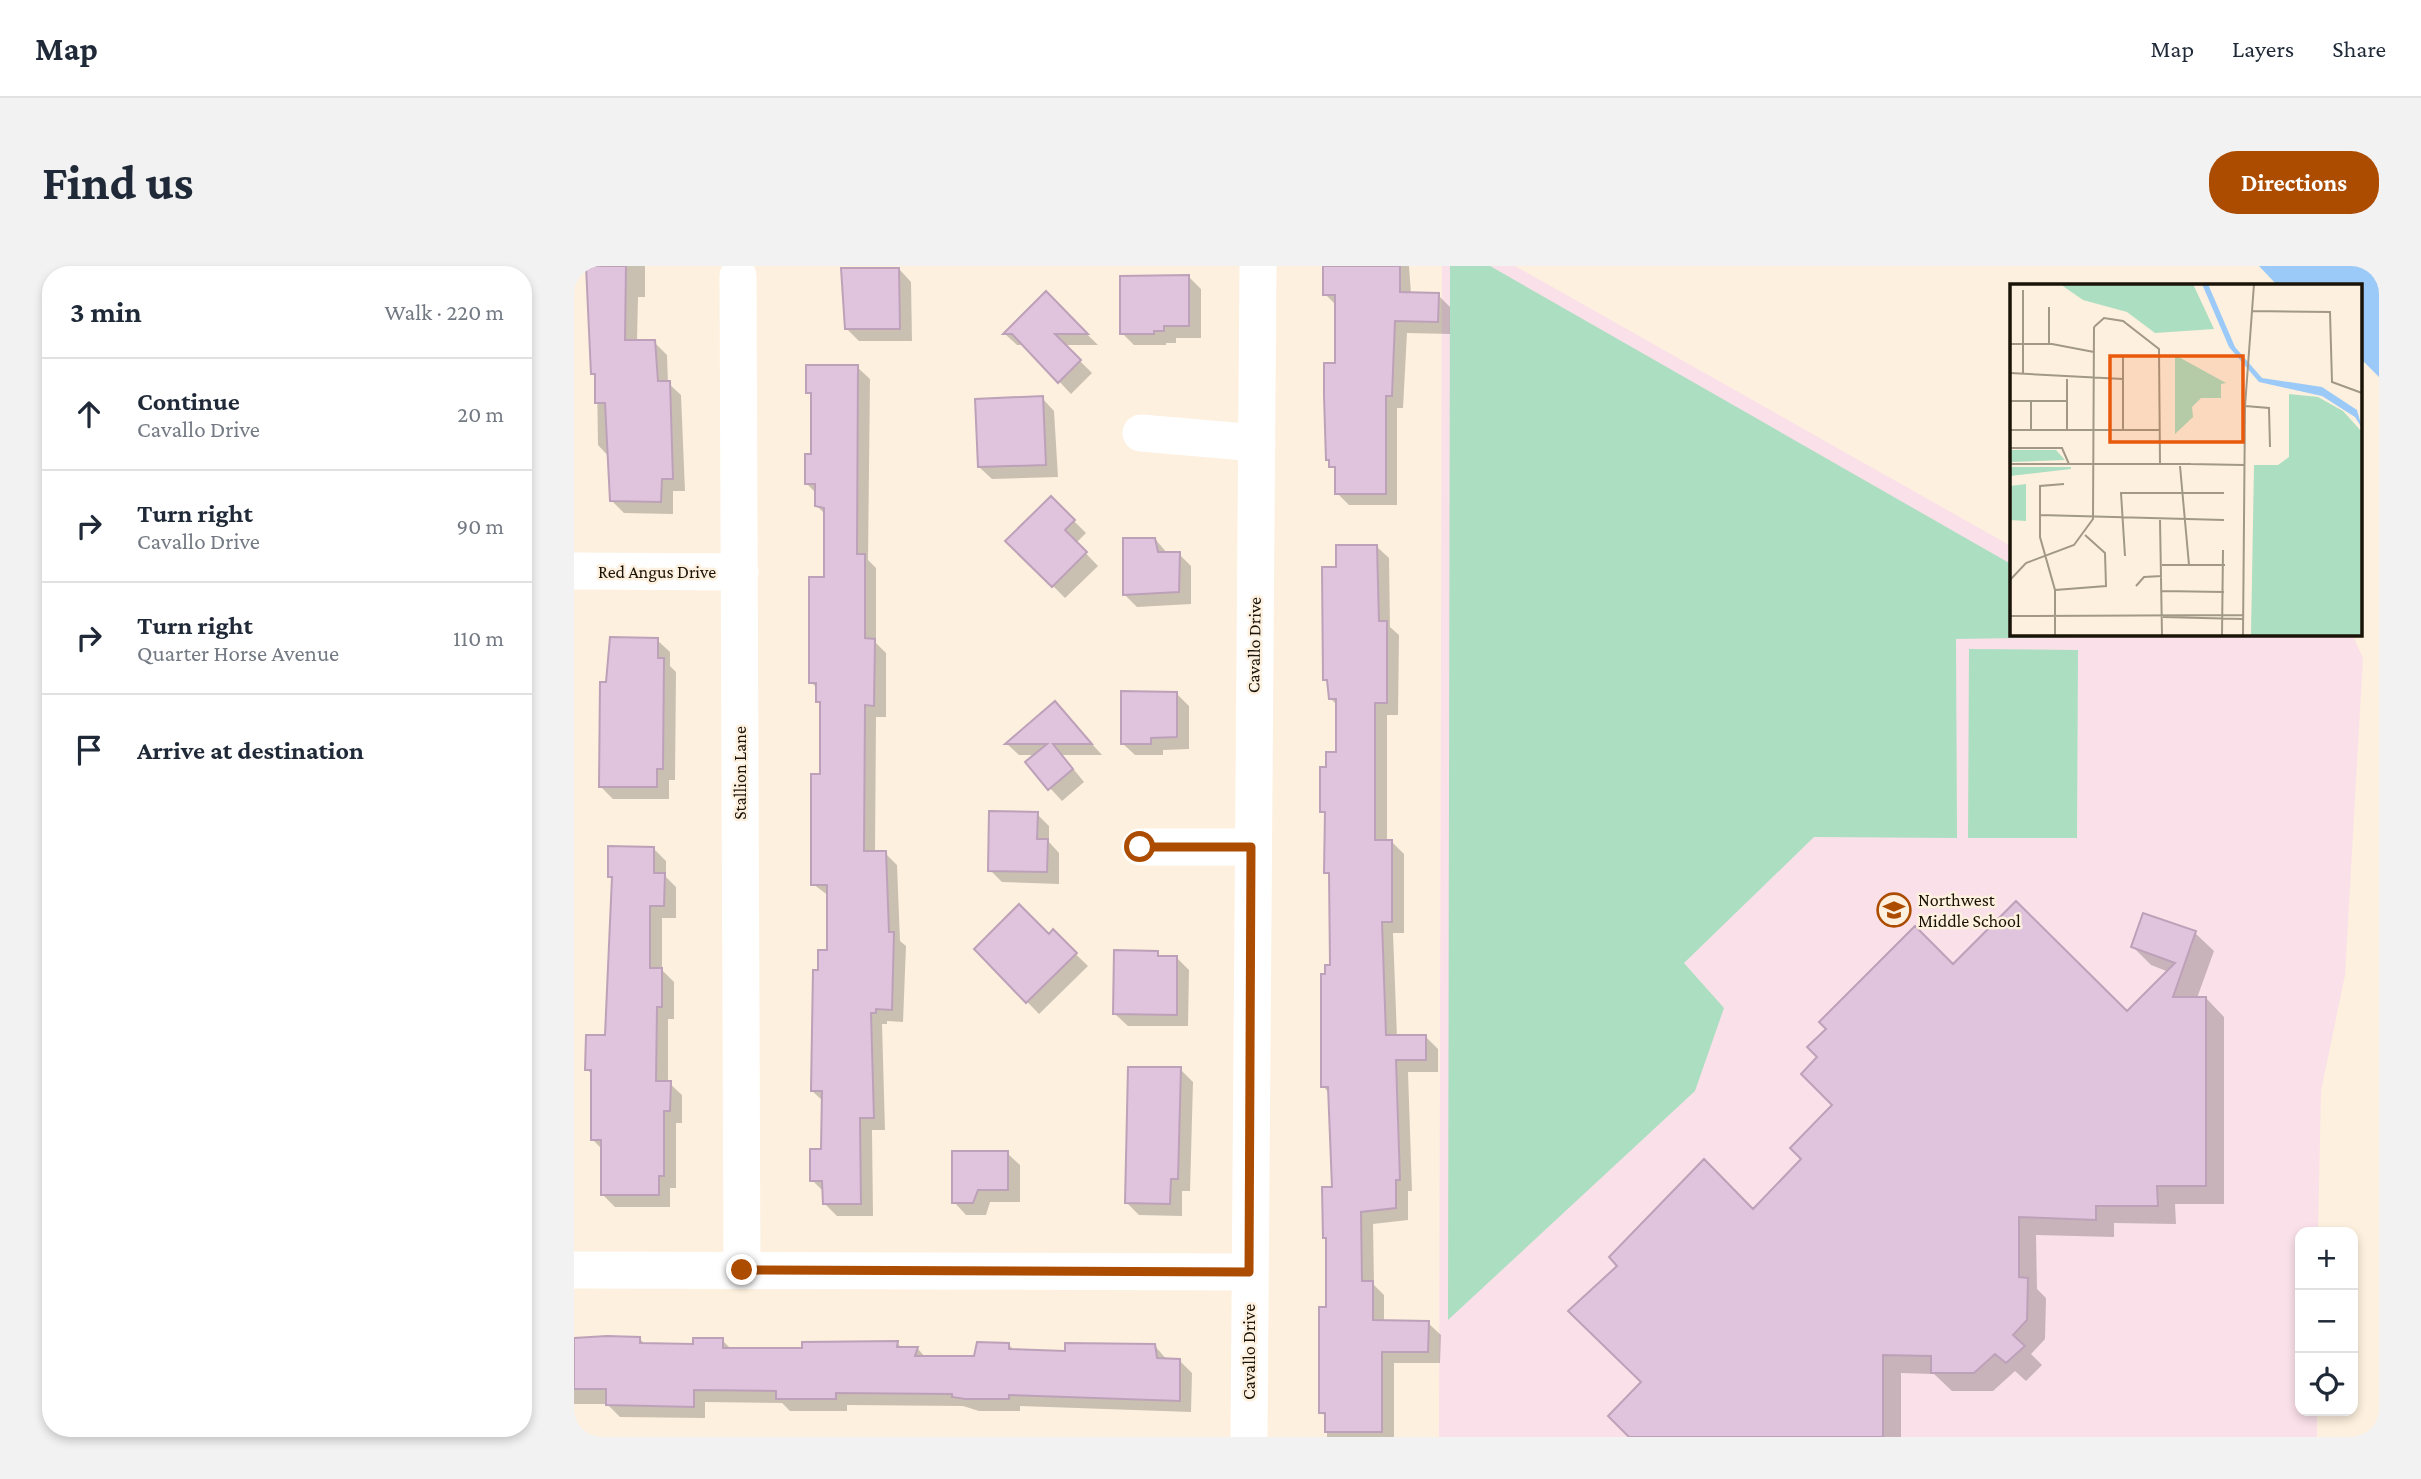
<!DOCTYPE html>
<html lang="en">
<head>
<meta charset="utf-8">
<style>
  body { margin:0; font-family:"Crimson Pro",serif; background:#f2f2f3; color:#1f2937 }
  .controls { position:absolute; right:21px; bottom:21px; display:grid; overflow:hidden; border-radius:14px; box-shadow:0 4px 10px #0003 }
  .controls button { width:63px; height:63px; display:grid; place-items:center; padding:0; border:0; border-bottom:2px solid #e0e1e3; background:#fff; color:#1f2937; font:35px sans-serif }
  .stop { position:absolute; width:21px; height:21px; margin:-16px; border:5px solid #ac4c00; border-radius:50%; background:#fff }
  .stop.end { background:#ac4c00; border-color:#fff; box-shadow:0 2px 7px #0008 }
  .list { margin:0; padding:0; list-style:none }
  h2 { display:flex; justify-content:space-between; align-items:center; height:91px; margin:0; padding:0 28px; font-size:30px }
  h2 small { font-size:23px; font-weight:400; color:#747a83 }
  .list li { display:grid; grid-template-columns:46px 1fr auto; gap:21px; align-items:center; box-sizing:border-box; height:112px; padding:0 28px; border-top:2px solid #e0e1e3 }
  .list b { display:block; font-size:26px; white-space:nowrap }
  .list p { margin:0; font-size:23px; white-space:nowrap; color:#747a83 }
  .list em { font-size:23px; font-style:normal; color:#747a83 }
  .icon { flex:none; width:38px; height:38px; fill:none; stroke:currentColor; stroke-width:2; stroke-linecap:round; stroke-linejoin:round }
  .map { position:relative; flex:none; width:1805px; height:1171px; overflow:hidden; border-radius:28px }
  header { display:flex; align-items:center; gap:42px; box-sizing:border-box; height:98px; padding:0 35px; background:#fff; border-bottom:2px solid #e0e1e3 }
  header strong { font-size:33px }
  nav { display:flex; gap:38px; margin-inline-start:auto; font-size:24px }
  .intro { display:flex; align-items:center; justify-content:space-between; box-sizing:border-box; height:168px; padding:0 42px }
  h1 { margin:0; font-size:49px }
  .button { padding:18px 32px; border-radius:28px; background:#ac4c00; color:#fff; font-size:24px; font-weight:700 }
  main { display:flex; gap:42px; padding:0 42px }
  aside { flex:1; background:#fff; border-radius:28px; box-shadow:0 4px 10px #0003 }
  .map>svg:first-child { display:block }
  .education { fill:#fae0e9 }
  .green { fill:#acdec1 }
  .water { fill:#9bcaf8 }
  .shadow { fill:#0003 }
  .building { fill:#e0c3dc; stroke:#bda1b9; stroke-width:2 }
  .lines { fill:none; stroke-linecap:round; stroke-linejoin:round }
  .minor { stroke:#fff; stroke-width:37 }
  .route { stroke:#ac4c00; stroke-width:9 }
  .labels { text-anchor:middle; stroke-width:5; stroke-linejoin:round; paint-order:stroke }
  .street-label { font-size:18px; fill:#1a1308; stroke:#fdf0de }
  .poi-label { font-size:18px; fill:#1a1308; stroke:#fdf0de; text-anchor:start }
  .inset-road { fill:none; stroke:#a29888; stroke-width:2 }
  .view { fill:#e8590c; fill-opacity:0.15; stroke:#e8590c; stroke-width:3.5 }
  .inset-edge { fill:none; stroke:#1a1308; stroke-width:3.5 }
</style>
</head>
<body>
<header>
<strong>Map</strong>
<nav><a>Map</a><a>Layers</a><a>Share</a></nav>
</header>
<div class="intro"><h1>Find us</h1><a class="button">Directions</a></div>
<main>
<aside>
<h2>3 min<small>Walk · 220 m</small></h2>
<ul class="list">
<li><svg class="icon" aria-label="ahead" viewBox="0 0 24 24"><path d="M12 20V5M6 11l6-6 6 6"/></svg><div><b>Continue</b><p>Cavallo Drive</p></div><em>20 m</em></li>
<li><svg class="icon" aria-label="right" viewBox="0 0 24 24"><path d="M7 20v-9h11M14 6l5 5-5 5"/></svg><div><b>Turn right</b><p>Cavallo Drive</p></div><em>90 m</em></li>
<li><svg class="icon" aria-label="right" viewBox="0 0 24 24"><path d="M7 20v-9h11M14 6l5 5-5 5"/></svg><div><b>Turn right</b><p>Quarter Horse Avenue</p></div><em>110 m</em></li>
<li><svg class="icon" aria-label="arrive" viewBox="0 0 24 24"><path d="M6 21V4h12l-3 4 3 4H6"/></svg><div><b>Arrive at destination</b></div></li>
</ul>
</aside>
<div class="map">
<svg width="1805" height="1171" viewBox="0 0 1805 1171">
  <rect width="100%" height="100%" fill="#fdf0de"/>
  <path class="education" d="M 868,0 L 941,0 L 1437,280 L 1437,368 L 1778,368 L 1789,392 L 1771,709 L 1747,825 L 1744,966 L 1726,966 L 1726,1145 L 1743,1145 L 1743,1171 L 865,1171 Z"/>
  <path class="green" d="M 876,0 L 916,0 L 1437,298 L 1437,368 L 1569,370 L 1382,373 L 1383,572 L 1240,571 L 1110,697 L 1150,742 L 1121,825 L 874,1054 Z
    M 1395,383 L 1504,384 L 1503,572 L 1394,572 Z"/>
  <path class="water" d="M 1685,0 L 1796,0 L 1805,7 L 1805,111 L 1786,92 L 1786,19 L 1703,19 Z"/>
  <path class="shadow" d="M 14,0 L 71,0 L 71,31 L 64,31 L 63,76 L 80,76 L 93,89 L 94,117 L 107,129 L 111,225 L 99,225 L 99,248 L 50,247 L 38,235 L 36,192 L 24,179 L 23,112 L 19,108 Z
    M 751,0 L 835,0 L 837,28 L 864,29 L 876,41 L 876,68 L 833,67 L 829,142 L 823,142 L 823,239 L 775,239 L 763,227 L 763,207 L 754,193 L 763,99 L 763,40 L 751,28 Z
    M 325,3 L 337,16 L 338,75 L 285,75 L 273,63 Z
    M 615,11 L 627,23 L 627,72 L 602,72 L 602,77 L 592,77 L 592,79 L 560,79 L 548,67 Z
    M 472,28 L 524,79 L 490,79 L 518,107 L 497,128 L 451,79 L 443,79 L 431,68 Z
    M 283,101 L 296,113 L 294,294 L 302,302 L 302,377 L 312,387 L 312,451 L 302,451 L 301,587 L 311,587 L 323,599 L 326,675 L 332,680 L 329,756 L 313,755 L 313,758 L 308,758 L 311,864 L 298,864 L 299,950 L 263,950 L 251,938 L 250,926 L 238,914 L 248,884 L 249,835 L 238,825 L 246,705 L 255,686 L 255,630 L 239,618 L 248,509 L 248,440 L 244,435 L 244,423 L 237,416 L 251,313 L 251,248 L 243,240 L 243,228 L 233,218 L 239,189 L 239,131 L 234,126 Z
    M 468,132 L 480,145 L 484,211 L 418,213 L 405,201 Z
    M 477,232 L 512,267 L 502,277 L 524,300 L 491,332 L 434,275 Z
    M 581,273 L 594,288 L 605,288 L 617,300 L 617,338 L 563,341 L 550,328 Z
    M 802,280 L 815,292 L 816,361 L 825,369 L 824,449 L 813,449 L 813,576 L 818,576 L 830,588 L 830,667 L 819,667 L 823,771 L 852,771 L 864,783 L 864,806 L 834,806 L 838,925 L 834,925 L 834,954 L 799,958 L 800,1019 L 810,1029 L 810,1056 L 854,1057 L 867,1069 L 866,1097 L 820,1097 L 820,1171 L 753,1171 L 753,1152 L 747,1146 L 754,1043 L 754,975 L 750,971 L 760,923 L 756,828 L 749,820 L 753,710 L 758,701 L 757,611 L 752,606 L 753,550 L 748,545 L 754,503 L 764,487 L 764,440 L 756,432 L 755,418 L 750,413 L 764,303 Z
    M 83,374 L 96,386 L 96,400 L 102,406 L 101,514 L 95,514 L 95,533 L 39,533 L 27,521 L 34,417 Z
    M 602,427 L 615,440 L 615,483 L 589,484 L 589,489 L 561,489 L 548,477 Z
    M 481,437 L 528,489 L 488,489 L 510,516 L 488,535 L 453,497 L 462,489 L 445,489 L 433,478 Z
    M 463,548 L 475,560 L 475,576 L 485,587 L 485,618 L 428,616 L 416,604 Z
    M 80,583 L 92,595 L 92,611 L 102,621 L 102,652 L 88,652 L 88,704 L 100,716 L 100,753 L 94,753 L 94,816 L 108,829 L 108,857 L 102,857 L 102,922 L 96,922 L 96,941 L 41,941 L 29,929 L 29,884 L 18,873 L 18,809 L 13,803 L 33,771 L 39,614 L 35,610 Z
    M 1570,649 L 1621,667 L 1640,685 L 1623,732 L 1632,732 L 1650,751 L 1650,938 L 1601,938 L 1602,958 L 1540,957 L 1540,971 L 1462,969 L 1463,1023 L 1472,1032 L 1471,1073 L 1457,1088 L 1468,1099 L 1452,1115 L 1441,1105 L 1419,1125 L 1378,1125 L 1360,1108 L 1327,1107 L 1327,1171 L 1057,1171 L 1069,1117 L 1179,945 L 1229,893 L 1260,839 L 1379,701 L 1553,747 L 1595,706 L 1577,699 L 1559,681 Z
    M 479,666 L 514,700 L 465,748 L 402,683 L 475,670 Z
    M 583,687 L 588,692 L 603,692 L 615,704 L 614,760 L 554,760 L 541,748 Z
    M 606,803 L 619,816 L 616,925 L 608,925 L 608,950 L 565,949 L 553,937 Z
    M 433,887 L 446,899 L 446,936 L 416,936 L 412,949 L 392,949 L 380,936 Z
    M 0,1073 L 66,1073 L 71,1078 L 120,1079 L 148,1074 L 158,1084 L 229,1084 L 323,1077 L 329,1083 L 344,1083 L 352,1092 L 402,1092 L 434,1078 L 441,1085 L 493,1086 L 581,1080 L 593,1094 L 605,1094 L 618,1107 L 617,1146 L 446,1140 L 446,1145 L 405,1145 L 389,1140 L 273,1139 L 273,1145 L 216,1145 L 208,1137 L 131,1136 L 131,1152 L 46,1151 L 33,1138 L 0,1138 Z"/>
  <path class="building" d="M 12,0 L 52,0 L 51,74 L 81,74 L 84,115 L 96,115 L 99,213 L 88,213 L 87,236 L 36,235 L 31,137 L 21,137 L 21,108 L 17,108 Z
    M 749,0 L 826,0 L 826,26 L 865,27 L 864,56 L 821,55 L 818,130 L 812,130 L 812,228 L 761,228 L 761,201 L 755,201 L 755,194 L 752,194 L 750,130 L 750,97 L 761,97 L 761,29 L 749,29 Z
    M 267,2 L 325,2 L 326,63 L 271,63 Z
    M 615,9 L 615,60 L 590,60 L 590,65 L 580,65 L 580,68 L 546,68 L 546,10 Z
    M 472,25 L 514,68 L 481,68 L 507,94 L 484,117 L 438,68 L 429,68 Z
    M 232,99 L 284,99 L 283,288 L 291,288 L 291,372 L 301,373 L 300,440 L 291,439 L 290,585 L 312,585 L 315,666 L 320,666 L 318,744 L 302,743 L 302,747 L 297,747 L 300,852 L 286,852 L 287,938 L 249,938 L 248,915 L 236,915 L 236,883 L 247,883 L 248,825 L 237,825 L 239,704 L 244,704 L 244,684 L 253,684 L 253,619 L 237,619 L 237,508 L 246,508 L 246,436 L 242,436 L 242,417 L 235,417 L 235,311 L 250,311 L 250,242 L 241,240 L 241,218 L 231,218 L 231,188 L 237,188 L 237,127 L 232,127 Z
    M 469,130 L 472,199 L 404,201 L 401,133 Z
    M 477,230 L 501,254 L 491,264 L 513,286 L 478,321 L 431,275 Z
    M 549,272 L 581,272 L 584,286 L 606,286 L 605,326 L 549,329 Z
    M 762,279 L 803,279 L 805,355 L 813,355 L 813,437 L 801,437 L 801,574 L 818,574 L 818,656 L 808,656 L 812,769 L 852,769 L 852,794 L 822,794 L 826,914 L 822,914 L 822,942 L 787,946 L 788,1015 L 799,1015 L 799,1054 L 855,1055 L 854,1086 L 808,1086 L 808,1166 L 751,1166 L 751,1147 L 745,1147 L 745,1041 L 752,1041 L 752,972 L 749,972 L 748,921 L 758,921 L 754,821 L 747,821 L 747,708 L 751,708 L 751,699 L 756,699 L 755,607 L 750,607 L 751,546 L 746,546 L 746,501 L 752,501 L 752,486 L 762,486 L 762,433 L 755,433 L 753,414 L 749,414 L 748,301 L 762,301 Z
    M 36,371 L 84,372 L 84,392 L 90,392 L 89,503 L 83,503 L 83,521 L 25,521 L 26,416 L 32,416 Z
    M 547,425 L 603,426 L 603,471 L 577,472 L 577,478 L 547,478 Z
    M 481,435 L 518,478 L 479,478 L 499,503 L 474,524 L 451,496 L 473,478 L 431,478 Z
    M 415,545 L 464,546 L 463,573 L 474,573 L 473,606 L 414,605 Z
    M 34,580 L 80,581 L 80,607 L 91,607 L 90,640 L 76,640 L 76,702 L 88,702 L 88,741 L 83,741 L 82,815 L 97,815 L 96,845 L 90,845 L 90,910 L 85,910 L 85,929 L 27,929 L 27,874 L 17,874 L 17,804 L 11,804 L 12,769 L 31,769 L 38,611 L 34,611 Z
    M 1442,635 L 1553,745 L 1601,697 L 1557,681 L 1569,647 L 1622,665 L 1599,731 L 1632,731 L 1632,920 L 1583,920 L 1584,940 L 1522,940 L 1522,954 L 1445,951 L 1445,1011 L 1454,1012 L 1453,1054 L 1439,1069 L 1451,1080 L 1432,1097 L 1421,1088 L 1400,1107 L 1357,1107 L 1357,1090 L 1309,1089 L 1309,1171 L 1055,1171 L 1034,1150 L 1067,1116 L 994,1045 L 1043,1000 L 1035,991 L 1130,893 L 1179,943 L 1227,893 L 1216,882 L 1258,839 L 1227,808 L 1243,791 L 1233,781 L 1252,763 L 1245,756 L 1341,660 L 1379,698 Z
    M 445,638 L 475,668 L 479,663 L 503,687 L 452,737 L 400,683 Z
    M 540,684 L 584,685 L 584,690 L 603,690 L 603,749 L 539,748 Z
    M 554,801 L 607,801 L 604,913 L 597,913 L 596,938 L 551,937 Z
    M 378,885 L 434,885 L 434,924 L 404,924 L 399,937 L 378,937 Z
    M 33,1070 L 66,1071 L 66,1077 L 119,1078 L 119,1072 L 149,1072 L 149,1082 L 228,1082 L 228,1076 L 324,1075 L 323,1081 L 344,1081 L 341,1090 L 400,1090 L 403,1076 L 435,1077 L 435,1083 L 491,1085 L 491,1077 L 581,1078 L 583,1092 L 606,1093 L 606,1135 L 435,1129 L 435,1133 L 391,1133 L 378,1131 L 378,1128 L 262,1127 L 262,1133 L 202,1133 L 202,1125 L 120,1124 L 120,1141 L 32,1139 L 32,1123 L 0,1123 L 0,1072 Z"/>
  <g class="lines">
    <path class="minor" d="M 164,10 L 168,1004
      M 567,167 L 683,177
      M 0,305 L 166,306
      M 566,581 L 677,581
      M 0,1004 L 675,1006
      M 675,1171 L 684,0"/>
  </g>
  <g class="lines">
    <path class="route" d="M 168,1004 L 675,1006 L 677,581 L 566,581"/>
  </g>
  <defs>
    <symbol id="school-ring" viewBox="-11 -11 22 22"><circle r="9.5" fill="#fdf0de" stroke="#ac4c00" stroke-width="1.5"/><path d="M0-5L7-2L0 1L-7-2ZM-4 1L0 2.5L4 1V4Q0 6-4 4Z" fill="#ac4c00"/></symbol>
  </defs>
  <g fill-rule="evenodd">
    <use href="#school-ring" x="1301" y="625" width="38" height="38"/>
  </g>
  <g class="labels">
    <g class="street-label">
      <text x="83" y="312">Red Angus Drive</text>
      <text transform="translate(680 379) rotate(-89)" y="6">Cavallo Drive</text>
      <text transform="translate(166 507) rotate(-90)" y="6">Stallion Lane</text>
      <text transform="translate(675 1086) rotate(-90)" y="6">Cavallo Drive</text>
    </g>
    <g class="poi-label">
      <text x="1344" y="640">Northwest<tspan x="1344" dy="21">Middle School</tspan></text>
    </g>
  </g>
  <g transform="translate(1436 18)">
    <rect width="352" height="352" fill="#fdf0de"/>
    <path d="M 50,0 L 183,0 L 204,45 L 145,49 L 117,28 L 73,16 ZM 165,71 L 216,99 L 211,100 L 211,114 L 191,114 L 182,123 L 183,133 L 165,150 ZM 279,110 L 308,113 L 333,127 L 352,148 L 352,351 L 241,351 L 244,181 L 268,181 L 279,173 ZM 0,166 L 46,166 L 55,176 L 0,178 ZM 0,183 L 61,183 L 61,185 L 0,192 ZM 16,200 L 16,237 L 0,236 L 0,202 Z" fill="#acdec1"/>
    <path d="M 192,0 L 198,0 L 225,63 L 252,94 L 312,103 L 347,126 L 352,144 L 345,133 L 312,112 L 249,98 L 219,63 Z" fill="#9bcaf8"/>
    <path class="inset-road" d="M 13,6 L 13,89M 39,23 L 39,60M 242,27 L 320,28 L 322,98 L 352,109M 84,43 L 94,34 L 113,37 L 149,65 L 150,180M 0,60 L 42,60 L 84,68M 113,73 L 113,146M 0,89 L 113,95M 57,95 L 57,146M 0,117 L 57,117M 21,117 L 21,146M 235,122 L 259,124 L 260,163M 0,146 L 150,146M 0,164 L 52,164 L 59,180M 0,180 L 181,180M 180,180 L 234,181M 170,182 L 179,281M 30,231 L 214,236M 150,236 L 152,351M 115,272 L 111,209 L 214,209M 152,281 L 215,281M 0,296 L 16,279 L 64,261 L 83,235 L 84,43M 126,302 L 134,293 L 152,292M 45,306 L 96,302 L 95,269 L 75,251M 152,307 L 214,308M 0,332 L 233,331M 153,333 L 233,335M 45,351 L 45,306 L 30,253 L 30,202 L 54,200M 212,351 L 213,266M 233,351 L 235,122 L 244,0"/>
    <path class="view" d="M 100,72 L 233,72 L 233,158 L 100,158 Z"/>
    <rect width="352" height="352" class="inset-edge"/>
  </g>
</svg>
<div class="controls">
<button>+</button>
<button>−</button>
<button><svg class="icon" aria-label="locate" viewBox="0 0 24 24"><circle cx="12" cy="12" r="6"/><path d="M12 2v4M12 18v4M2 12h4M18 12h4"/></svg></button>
</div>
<div class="stop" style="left:566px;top:581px"></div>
<div class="stop end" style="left:168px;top:1004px"></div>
</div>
</main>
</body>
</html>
